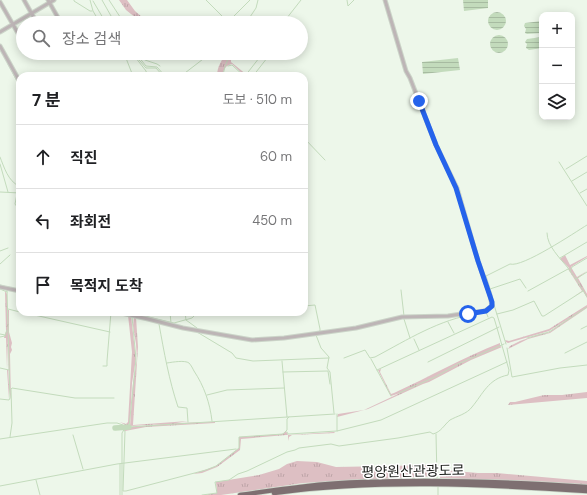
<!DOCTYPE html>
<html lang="ko">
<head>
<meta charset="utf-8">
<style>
  body { margin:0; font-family:"DM Sans","Noto Sans KR",sans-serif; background:#f6f6f6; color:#202124 }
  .controls { position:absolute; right:12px; top:12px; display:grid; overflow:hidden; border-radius:8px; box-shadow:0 2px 10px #0003 }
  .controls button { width:36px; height:36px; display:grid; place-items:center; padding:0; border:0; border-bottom:1px solid #e0e0e0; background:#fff; color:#202124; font:20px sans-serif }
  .stop { position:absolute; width:12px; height:12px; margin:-9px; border:3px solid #2563eb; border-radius:50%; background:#fff }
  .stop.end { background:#2563eb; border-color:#fff; box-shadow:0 1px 4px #0008 }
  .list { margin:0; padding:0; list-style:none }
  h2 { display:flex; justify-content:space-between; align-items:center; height:52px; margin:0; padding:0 16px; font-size:17px }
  h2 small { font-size:13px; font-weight:400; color:#757577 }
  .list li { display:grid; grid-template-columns:26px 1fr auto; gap:12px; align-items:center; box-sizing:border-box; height:64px; padding:0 16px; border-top:1px solid #e0e0e0 }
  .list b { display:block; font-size:15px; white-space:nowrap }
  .list em { font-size:13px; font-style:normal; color:#757577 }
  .icon { flex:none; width:22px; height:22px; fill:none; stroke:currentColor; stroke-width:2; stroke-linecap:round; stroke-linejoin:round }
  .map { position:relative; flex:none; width:587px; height:495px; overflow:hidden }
  .search { position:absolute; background:#fff; box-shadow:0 2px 10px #0003; left:16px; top:16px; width:292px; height:44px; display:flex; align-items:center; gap:10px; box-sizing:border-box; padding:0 14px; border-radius:22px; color:#757577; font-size:15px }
  .panel { position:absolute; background:#fff; box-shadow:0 2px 10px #0003; left:16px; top:72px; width:292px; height:244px; border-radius:12px }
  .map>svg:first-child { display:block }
  .grass { fill:url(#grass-tufts) }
  .water { fill:url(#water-rules) }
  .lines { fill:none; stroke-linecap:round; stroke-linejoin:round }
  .stream { stroke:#c3dbbc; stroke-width:1 }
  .river { stroke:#c3dbbc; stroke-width:5.5 }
  .minor-casing { stroke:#cbd4c8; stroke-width:5 }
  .highway-casing { stroke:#cbd4c8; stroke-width:6 }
  .minor { stroke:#bdb5b6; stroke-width:3 }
  .highway { stroke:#7e6f71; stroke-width:4.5 }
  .route { stroke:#2563eb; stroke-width:5 }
  .labels { text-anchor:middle; stroke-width:3; stroke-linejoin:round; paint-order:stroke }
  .street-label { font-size:14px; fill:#191c18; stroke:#fff }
</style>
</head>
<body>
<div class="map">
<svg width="587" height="495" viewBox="0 0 587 495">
  <defs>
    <pattern id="grass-tufts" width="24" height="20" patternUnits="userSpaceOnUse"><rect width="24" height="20" fill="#ddbfc3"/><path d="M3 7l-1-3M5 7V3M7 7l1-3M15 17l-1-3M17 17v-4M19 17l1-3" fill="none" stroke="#bda4a7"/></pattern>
    <pattern id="water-rules" width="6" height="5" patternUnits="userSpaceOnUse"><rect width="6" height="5" fill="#c3dbbc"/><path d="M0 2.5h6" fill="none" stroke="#a7bba1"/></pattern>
  </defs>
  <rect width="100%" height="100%" fill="#edf7ea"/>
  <path class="grass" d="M 119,0 L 127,0 L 135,11 L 149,23 L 141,22 L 126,10 Z
    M 226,53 L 230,53 L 230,56 L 231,53 L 234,53 L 231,58 L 231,62 L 247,75 L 245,76 L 232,64 C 225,66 223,69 223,76 L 217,76 C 217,67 222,60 226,53 Z
    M 565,255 L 570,265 L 587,256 L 587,257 L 571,267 L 577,277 L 587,271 L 578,278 L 587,294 L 587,298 L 583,291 L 573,297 L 582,291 L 568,269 L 569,268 L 560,259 Z
    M 5,291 L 7,294 L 7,315 L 8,310 L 9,310 L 9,332 L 12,343 L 11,347 L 12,350 L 10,354 L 11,400 L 9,389 L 9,399 L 7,370 L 8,370 L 9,387 L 8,338 L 7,369 L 6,338 L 4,338 L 6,331 Z
    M 587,305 L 587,308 L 550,333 L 528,339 L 508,349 L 510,346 L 520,341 L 540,334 L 548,333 L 568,319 L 549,331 L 508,343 L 506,342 L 505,340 L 509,341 L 549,329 Z
    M 128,315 L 131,316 L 136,359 L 132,383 L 130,421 L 128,426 L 127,426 L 120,422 L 126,424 L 128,422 L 132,352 Z
    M 134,317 L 136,317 L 138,347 L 133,425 L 188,421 L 176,423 L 212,422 L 215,422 L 215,423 L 146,427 L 125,431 L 124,430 L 130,427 L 166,424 L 130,426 L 133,383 L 137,359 L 136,344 L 133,326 Z
    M 500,343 L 500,346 L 502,347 L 471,360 L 429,382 L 423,384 L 368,409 L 337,417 L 338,414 L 364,410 L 400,393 L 391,396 L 378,370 L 381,369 L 380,372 L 391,394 L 394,393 C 429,377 464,357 500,343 Z
    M 587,392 L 587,398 L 508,405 L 510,402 L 515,402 L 544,395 L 562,395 Z
    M 286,431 L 288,435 L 334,432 L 335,433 L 292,435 L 289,437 L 288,441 L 288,435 L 286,435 L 241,439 L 240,450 L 217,467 L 202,473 L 193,474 L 216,466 L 239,448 L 239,437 L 282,434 Z
    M 297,461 L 317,462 L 336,467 L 437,465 L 436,476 L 303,483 L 221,495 L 204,495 L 217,493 L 216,482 L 259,475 L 279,469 L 287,464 Z
    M 443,470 L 478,473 L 497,473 L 587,481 L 587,486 L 532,482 L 440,478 L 440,476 L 438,476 L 440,472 Z"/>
  <path class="water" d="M 463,0 L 488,0 L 488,8 L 464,11 Z
    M488 21a9 9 0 1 1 18 0a9 9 0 1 1-18 0Z
    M 542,21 L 542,33 L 527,34 L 525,33 L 526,29 L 524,26 L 525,23 Z
    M490 44a9 9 0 1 1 18 0a9 9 0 1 1-18 0Z
    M 542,37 L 542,48 L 529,50 L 526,48 L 527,44 L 525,42 L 527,39 Z
    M 458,58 L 460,70 L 423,74 L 422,62 Z"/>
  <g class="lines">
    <path class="stream" d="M 74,0 L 74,1 L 90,11 L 92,11
      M 90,0 L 93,11 L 100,23
      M 102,0 L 115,23
      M 109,0 L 124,23
      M 206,0 L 229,23
      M 347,0 L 348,6 L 354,0
      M 93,1 L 106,23
      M 227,23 L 250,0
      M 246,23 L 256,8 L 258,0
      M 283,23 L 301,0
      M 124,53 L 133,76
      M 132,53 L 146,71 L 147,76
      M 136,53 L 145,60 L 157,64 L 160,66
      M 134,54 L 138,56 L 146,66 L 157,67 L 165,76
      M 134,54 L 146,68 L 156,68 L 163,76
      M 126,55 L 129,53
      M 8,64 L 20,87
      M 228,66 L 232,65 L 244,76
      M 181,76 L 211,53
      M 223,76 C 223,71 228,58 231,53
      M 245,76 L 263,53
      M 253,76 L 271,53
      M 304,138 L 325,160
      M 0,157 C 4,167 8,181 19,186 L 20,190
      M 559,162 L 587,206
      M 0,164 L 8,192
      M 566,169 L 587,156
      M 572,181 L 587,172
      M 0,192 L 20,193
      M 580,193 L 587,189
      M 17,194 L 15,204 L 20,211
      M 547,233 C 547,246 560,258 568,268 C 575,277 581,287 587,297
      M 20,245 L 19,248 L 20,254
      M 0,251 L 8,248
      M 560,258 L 587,242
      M 0,264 L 10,255
      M 570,271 L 572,267 L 587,258
      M 576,279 L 587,272
      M 0,285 L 7,287
      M 8,287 L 16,289
      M 0,289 L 7,292
      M 490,289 L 520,279 L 526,288
      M 401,290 L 404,316
      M 528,291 L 568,269
      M 491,292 L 486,276 L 510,264 C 522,268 574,233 587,225
      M 491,295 L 506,344
      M 304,306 L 315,305 L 320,329 L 320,331 L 316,333
      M 8,309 L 20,312
      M 21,312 L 110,332
      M 170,312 L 171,323
      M 185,312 L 186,320 L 197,328
      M 485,312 L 486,312 L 488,317
      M 132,313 L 174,323 L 192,318 L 194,316 L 192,312
      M 497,314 L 513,310 L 534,301 L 542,316 L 544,316 L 583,291
      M 132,317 L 136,359 L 129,427 L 335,414
      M 404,319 L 410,338
      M 448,322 L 454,333
      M 159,324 C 164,352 169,380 178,407 L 187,408 L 188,422
      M 581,329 L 587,326
      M 197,332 L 232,353 L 236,358 L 253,361 L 329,358
      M 0,334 L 5,335
      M 316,335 L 321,348 L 329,357 L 327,368 L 330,372 L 334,413
      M 0,337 L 5,336 L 7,330
      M 527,338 L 549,332 L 587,307
      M 414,339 L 419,350
      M 507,348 L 512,377 L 560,368 L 587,365
      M 565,353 L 587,342
      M 344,358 L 365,350 L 370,358 L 375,357 C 407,340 440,319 476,314
      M 371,359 L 391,396
      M 282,361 L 287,417
      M 428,362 L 499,327
      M 167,363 C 173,362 185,360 189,363 C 191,365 193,369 194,371 C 204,386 210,403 212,421
      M 103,366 L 107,366 L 107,361 L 111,312
      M 0,368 L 9,370
      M 283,372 L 328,371 L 330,384
      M 399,393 L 435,377 L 458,364 L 504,344
      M 207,395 L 227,390 L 284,388
      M 0,399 L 9,400 L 10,398 L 7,290
      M 337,414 L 337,431 L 381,420 L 507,362
      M 123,430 L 125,431 L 123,491 L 126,491 L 206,470 L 216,466 L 239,448 L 239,437 L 283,434 L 287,430 L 287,419 L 289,417
      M 287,432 L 288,434 L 289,434 L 337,431
      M 436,434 L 437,478
      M 73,435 L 83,469
      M 10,437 L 12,423 L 11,389 L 12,388 L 75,398 L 114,398
      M 0,439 L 107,423 L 117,423 L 123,425 L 125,428 L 122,433 L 122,495
      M 36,480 L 40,495
      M 0,486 L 117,464 L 236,449
      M 438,486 L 438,495
      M 120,495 L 120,464
      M 202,495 L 217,493 L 215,482 L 229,480 L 238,474 L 247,471 L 287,452 L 295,450 L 299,448 L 331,444 L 339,446 L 398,438 L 430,432 L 433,434 C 441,432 444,425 450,420 C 457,416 467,414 472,407 C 483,394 488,379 508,375 L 509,370 L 497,328 L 494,318 L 492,317 L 377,370"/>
    <path class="river" d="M 115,428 L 129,427"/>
    <defs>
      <path id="minor" d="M 24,0 L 37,23
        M 48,0 L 61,23
        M 0,2 L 23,42
        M 0,32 L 54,0
        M 0,46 L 20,82
        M 0,287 L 20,291
        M 117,312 L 148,319 L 183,328 L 252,340 L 284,338 L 356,328 L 402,317 L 448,316 L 468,313 L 485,311 L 492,306 L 490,295 L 478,261 L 457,188 L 436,145 L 410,78 L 406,71 L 385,0"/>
      <path id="highway" d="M 274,493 C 377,479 483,484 587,491
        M 240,495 C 281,489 323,483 364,482 C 439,479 513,482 587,487"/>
    </defs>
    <use href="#minor" class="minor-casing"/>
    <use href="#highway" class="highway-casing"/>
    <use href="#minor" class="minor"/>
    <use href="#highway" class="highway"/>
  </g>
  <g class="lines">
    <path class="route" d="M 419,101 L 436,145 L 456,188 L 478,261 L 492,302 L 492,306 L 486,311 L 468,314"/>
  </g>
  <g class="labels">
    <g class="street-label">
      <text transform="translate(413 471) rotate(-1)" y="5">평양원산관광도로</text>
    </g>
  </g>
</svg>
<div class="controls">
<button>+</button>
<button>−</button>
<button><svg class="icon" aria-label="layers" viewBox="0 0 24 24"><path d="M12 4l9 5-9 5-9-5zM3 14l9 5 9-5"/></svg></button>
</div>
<div class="stop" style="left:468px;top:314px"></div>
<div class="stop end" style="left:419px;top:101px"></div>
<div class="search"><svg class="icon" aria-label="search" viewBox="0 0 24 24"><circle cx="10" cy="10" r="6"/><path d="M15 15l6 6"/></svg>장소 검색</div>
<section class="panel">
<h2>7 분<small>도보 · 510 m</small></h2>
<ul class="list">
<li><svg class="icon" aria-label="ahead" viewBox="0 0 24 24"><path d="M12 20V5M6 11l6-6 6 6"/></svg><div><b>직진</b></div><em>60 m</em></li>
<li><svg class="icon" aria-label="left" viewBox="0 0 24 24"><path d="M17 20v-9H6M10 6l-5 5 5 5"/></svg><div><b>좌회전</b></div><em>450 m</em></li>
<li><svg class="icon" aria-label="arrive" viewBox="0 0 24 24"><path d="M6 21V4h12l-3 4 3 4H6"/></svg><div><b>목적지 도착</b></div></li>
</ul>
</section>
</div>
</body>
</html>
